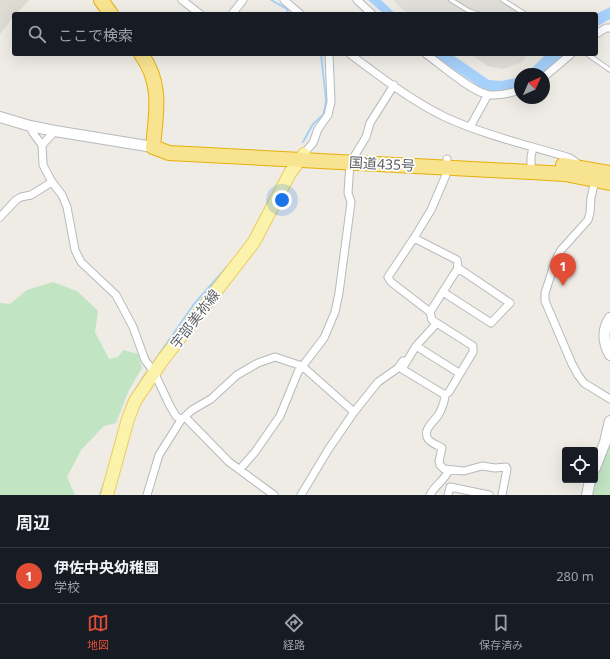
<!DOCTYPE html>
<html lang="ja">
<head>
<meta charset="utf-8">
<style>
  body { margin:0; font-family:"Noto Sans","Noto Sans JP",sans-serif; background:#20242c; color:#f1f3f6 }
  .controls { position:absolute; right:12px; bottom:12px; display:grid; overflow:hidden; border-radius:4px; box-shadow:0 4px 16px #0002 }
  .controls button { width:36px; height:36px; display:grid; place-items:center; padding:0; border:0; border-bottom:1px solid #363941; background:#171b24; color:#f1f3f6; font:20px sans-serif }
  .compass { position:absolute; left:514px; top:68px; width:36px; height:36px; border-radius:50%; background:#171b24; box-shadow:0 4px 16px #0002; rotate:45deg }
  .you { position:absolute; left:282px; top:200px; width:14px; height:14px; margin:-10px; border:3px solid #fff; border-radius:50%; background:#1a73e8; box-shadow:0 0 0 6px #1a73e833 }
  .badge { display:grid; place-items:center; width:26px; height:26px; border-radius:50%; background:#e24d36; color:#fff; font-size:13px; font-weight:700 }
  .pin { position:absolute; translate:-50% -33px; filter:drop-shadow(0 1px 2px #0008) }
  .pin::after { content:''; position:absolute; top:21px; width:14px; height:12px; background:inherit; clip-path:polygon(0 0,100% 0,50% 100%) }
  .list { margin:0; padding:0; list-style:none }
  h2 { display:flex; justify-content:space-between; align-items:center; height:52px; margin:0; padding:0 16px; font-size:17px }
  h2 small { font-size:13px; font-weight:400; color:#9ea1a6 }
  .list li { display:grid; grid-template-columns:26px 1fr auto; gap:12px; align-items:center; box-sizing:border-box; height:56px; padding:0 16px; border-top:1px solid #363941 }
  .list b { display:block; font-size:15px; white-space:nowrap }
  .list p { margin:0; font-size:13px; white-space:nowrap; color:#9ea1a6 }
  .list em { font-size:13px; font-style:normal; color:#9ea1a6 }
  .icon { flex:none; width:22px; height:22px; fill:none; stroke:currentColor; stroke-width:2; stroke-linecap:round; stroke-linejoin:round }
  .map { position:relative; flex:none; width:610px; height:495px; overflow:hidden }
  .search { position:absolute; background:#171b24; box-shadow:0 4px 16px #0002; left:12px; right:12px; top:12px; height:44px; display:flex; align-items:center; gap:10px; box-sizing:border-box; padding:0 14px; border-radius:4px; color:#9ea1a6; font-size:15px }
  .sheet { height:108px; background:#171b24 }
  nav { display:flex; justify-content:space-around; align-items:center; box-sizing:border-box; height:56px; border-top:1px solid #363941; background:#171b24; font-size:11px; color:#9ea1a6 }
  nav a { display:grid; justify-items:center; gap:2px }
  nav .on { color:#e24d36 }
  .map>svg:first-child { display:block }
  .industrial { fill:#dfded8 }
  .education { fill:#dedbd2 }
  .green { fill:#c1e4c3 }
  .water { fill:#a6d1fb }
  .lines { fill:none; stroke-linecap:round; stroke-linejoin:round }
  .stream { stroke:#a6d1fb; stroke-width:2 }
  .lane-casing { stroke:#b6b9bd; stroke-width:5.5 }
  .street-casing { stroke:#b6b9bd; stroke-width:9 }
  .secondary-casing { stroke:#b7babf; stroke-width:12 }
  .primary-casing { stroke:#ebcc5f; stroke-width:14 }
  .highway-casing { stroke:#e7af0a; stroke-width:16 }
  .lane { stroke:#fff; stroke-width:3.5 }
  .street { stroke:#fff; stroke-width:7 }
  .secondary { stroke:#fff; stroke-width:10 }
  .primary { stroke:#fbf3ab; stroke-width:12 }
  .highway { stroke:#f8e490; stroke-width:14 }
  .labels { text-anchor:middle; stroke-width:3.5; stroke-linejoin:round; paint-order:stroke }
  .street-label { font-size:14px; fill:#5c5f64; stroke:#fff }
</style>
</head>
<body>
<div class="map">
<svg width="610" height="495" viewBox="0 0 610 495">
  <rect width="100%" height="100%" fill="#eeece4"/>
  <path class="industrial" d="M 393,0 L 503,0 L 525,14 L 410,14 L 402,9 Z
    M 470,54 L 529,54 L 522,62 L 503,69 L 488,66 Z"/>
  <path class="education" d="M 0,0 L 29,0 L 16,14 L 14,14 L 14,16 L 0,34 Z"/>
  <path class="green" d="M 53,282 L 77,291 L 98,311 L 95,332 L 109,359 L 118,357 L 123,350 L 138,354 L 142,368 L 129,390 L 116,423 L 104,426 L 81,450 L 67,477 L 75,495 L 0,495 L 0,303 L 10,304 L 27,290 Z
    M 610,444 L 610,495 L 592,495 L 596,479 Z"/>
  <path class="water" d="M 368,0 L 381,0 L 396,14 L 384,14 Z
    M 610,7 L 610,19 L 596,27 L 596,14 Z
    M 431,54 L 451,54 L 489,80 L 502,81 L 516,78 L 520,76 L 520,86 L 508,90 L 493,91 L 483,89 Z
    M 546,54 L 566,54 L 543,74 L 523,74 L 531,69 Z"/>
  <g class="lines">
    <path class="stream" d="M 271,0 L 287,9 L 288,14
      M 303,142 L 313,124 L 323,115 L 325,108 L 326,100 L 321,54
      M 153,363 L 194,304 L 227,267
      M 132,395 L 146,373
      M 126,408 L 130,399
      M 100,495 L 104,483"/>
    <defs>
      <path id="lane" d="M 451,0 L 469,11 L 478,14
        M 503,0 L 525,14
        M 587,54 L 610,70"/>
      <path id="street" d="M 182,0 L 200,14
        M 284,0 L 300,14
        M 357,0 L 372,14
        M 232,14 L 243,0
        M 596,34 L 606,28 L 610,28
        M 350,54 C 379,76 412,101 445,117 C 484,135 528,145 570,158 L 578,164
        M 426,54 C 440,64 471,91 486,94 C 496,97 511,93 520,90
        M 544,77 L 571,54
        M 30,126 L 33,133 L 42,145 L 43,165 L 52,182 L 62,195 L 67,207 L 75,250 L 81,262 L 116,295 L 133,327 L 145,360 L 154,372 L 170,406 L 176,416 L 181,420
        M 470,127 L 486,98 L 486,94
        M 42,145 L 55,131
        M 304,153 L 313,143 L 318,129 L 328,115 L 331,102 L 329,54
        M 355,155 L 366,137 L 370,123 L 394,85
        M 531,172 L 531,157 L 533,147
        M 595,180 L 591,198 L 590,213 L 588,220 L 561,250 L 556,259 L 545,293 L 545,301 L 572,364 L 578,375 L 584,383 L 610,399
        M 0,217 L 16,200 L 21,197 L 31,195 L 52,182
        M 414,238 L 457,260 L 458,268 L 430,312
        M 443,292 L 491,323 L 510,303 L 458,268
        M 437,323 L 416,346 L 402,369 L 445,395 L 449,392 L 473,352 L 473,346 L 432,320 L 430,312 L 391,282 L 388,277 L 414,238 L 431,210 L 446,175 L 447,159
        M 416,346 L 459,373
        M 445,395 C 445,401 442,408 439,414 C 435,421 422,429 428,439 C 431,443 437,445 442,448 L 439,461 L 440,465 L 444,469 L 464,471 L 482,466 L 495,468 L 506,467 L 507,469 L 502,495
        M 185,417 L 229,462 L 274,495
        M 240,469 L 255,452 L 280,416 L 298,372 L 324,338 L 335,312 L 339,293 L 351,202 L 348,193 L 350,163
        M 147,495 L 159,455 L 181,420 L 192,410 L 211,399 L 237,375 L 258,363 L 275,357 L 302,366 L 354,412
        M 301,495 L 328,450 L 354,412 L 378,382 L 398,368 L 403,361
        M 430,495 C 435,485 445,480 449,470
        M 448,495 L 450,487 L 489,495"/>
      <path id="secondary" d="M 0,117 L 30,126 L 55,131 L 153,147
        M 610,318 C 602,330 603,342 610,355
        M 595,468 L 605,442 L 610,421
        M 587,495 L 590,480"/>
      <path id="primary" d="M 107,495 L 128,419 L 135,401 L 162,361 L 254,242 L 290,173 L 304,154"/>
      <path id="highway" d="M 101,0 L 111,14
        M 141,54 C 163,84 156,113 153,147
        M 153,147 L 169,153 L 531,172 L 565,174 L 610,183
        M 563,165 L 610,173"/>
    </defs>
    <use href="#lane" class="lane-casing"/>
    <use href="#street" class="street-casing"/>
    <use href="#secondary" class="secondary-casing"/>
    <use href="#primary" class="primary-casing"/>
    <use href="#highway" class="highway-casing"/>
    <use href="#lane" class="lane"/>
    <use href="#street" class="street"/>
    <use href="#secondary" class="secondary"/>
    <use href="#primary" class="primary"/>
    <use href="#highway" class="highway"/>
  </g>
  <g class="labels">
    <g class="street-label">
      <text transform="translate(382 164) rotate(3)" y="5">国道435号</text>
      <text transform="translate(195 319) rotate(-52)" y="5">宇部美祢線</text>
    </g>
  </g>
</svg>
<div class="controls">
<button><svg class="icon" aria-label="locate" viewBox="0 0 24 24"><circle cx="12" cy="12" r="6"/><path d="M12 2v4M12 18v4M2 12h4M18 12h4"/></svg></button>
</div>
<svg class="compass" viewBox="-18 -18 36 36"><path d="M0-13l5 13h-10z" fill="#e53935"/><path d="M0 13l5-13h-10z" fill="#9ea1a6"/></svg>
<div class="you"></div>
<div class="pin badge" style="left:563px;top:286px">1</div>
<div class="search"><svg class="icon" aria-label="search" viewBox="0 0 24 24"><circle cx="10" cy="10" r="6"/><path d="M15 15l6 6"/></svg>ここで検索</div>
</div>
<section class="sheet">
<h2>周辺<small></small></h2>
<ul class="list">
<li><span class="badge">1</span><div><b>伊佐中央幼稚園</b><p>学校</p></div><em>280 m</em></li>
</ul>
</section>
<nav>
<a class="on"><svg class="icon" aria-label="map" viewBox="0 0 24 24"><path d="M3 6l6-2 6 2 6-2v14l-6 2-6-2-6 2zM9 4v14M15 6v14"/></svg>地図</a>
<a><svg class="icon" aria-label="directions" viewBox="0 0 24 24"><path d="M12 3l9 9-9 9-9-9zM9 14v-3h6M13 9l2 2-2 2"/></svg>経路</a>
<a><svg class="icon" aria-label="saved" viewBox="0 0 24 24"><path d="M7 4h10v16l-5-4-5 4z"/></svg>保存済み</a>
</nav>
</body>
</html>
